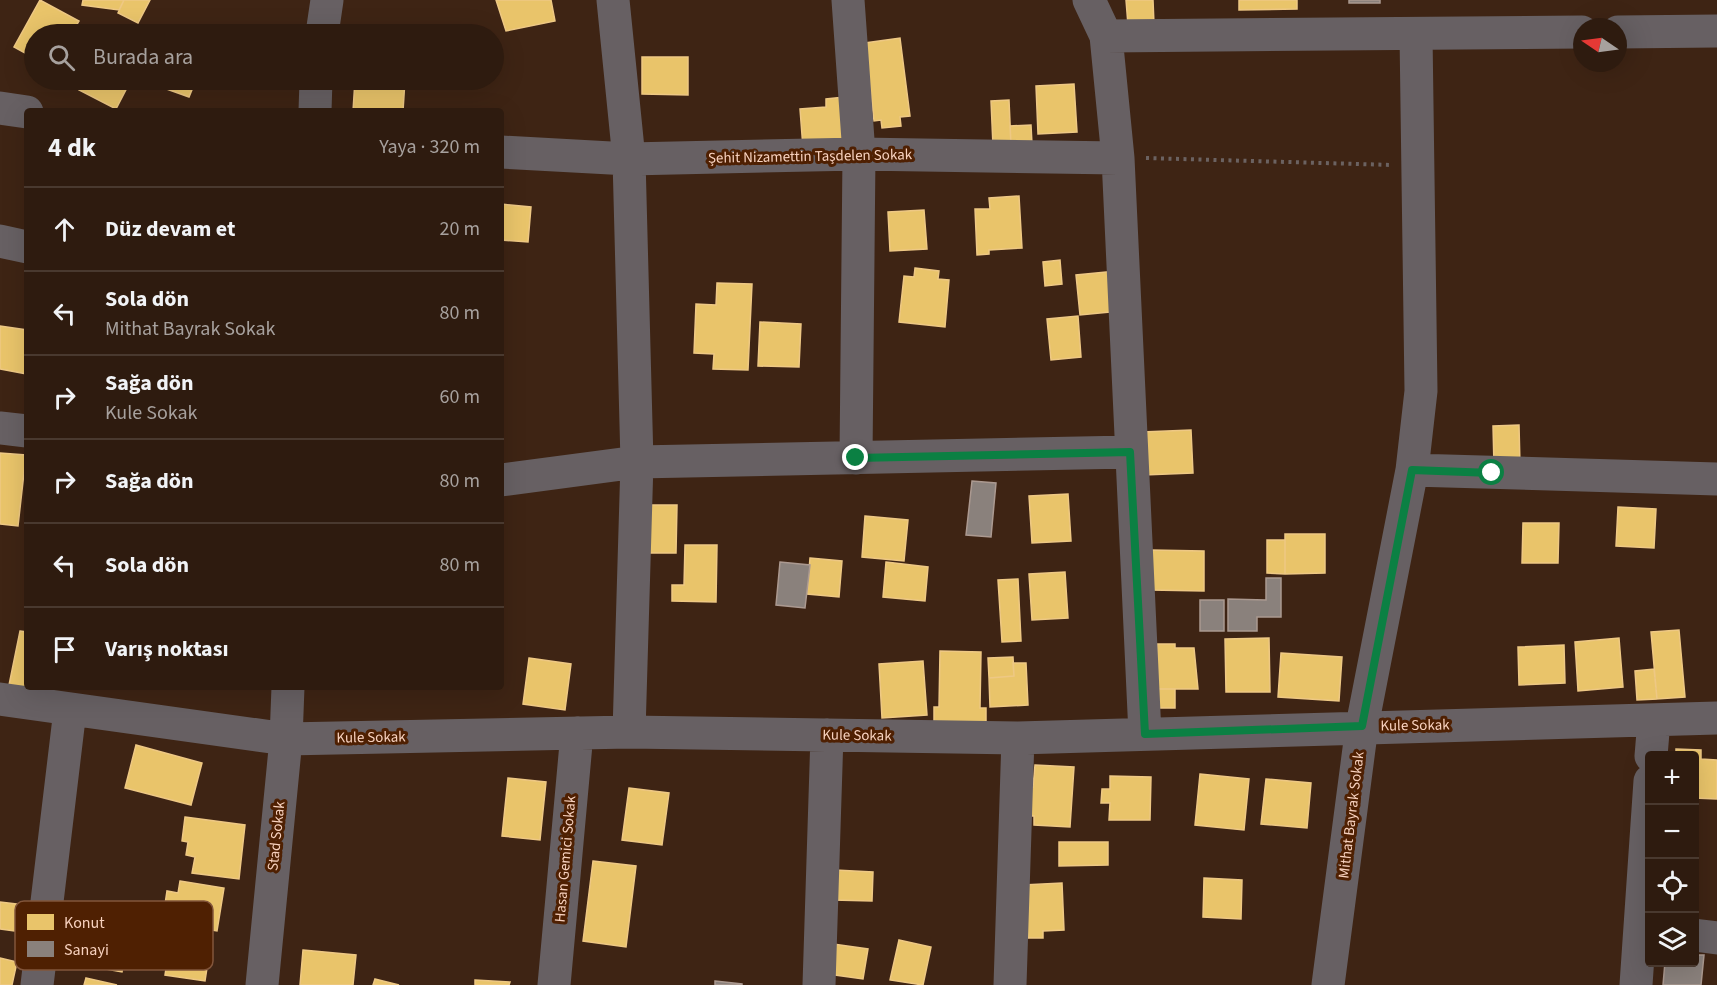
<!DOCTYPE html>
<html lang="tr">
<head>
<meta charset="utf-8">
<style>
  body { margin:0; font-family:"Source Sans 3",sans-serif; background:#3a281d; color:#f1f3f6 }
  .controls { position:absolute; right:18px; bottom:18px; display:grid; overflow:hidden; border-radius:6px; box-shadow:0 6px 24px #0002 }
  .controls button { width:54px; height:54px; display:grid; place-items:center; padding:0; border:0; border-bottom:2px solid #49392f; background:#2e1b0f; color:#f1f3f6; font:30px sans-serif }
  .compass { position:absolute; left:1573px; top:18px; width:54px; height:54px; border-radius:50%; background:#2e1b0f; box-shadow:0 6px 24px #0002; rotate:283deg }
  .stop { position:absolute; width:18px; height:18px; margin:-14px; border:4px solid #0b8043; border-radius:50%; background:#fff }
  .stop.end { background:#0b8043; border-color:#fff; box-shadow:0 2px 6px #0008 }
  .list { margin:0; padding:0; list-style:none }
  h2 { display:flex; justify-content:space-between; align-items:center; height:78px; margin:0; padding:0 24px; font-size:26px }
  h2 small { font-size:20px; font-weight:400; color:#a7a19e }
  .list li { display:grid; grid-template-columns:39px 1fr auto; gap:18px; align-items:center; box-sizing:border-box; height:84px; padding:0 24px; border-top:2px solid #49392f }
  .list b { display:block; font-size:22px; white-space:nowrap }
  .list p { margin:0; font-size:20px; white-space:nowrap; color:#a7a19e }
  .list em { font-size:20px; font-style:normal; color:#a7a19e }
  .icon { flex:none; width:33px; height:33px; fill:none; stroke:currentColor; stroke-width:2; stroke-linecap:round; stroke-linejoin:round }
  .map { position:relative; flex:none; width:1717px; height:985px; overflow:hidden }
  .search { position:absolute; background:#2e1b0f; box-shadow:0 6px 24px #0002; left:24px; top:24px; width:480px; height:66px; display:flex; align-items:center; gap:15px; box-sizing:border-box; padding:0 21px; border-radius:33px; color:#a7a19e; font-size:22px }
  .panel { position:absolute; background:#2e1b0f; box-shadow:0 6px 24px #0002; left:24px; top:108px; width:480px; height:582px; border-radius:6px }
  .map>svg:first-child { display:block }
  .homes { fill:#e9c46a; stroke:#eec884; stroke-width:1.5 }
  .industry { fill:#8a817c; stroke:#ab9990; stroke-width:1.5 }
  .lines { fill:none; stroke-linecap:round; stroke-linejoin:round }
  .path { stroke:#6b6261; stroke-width:4; stroke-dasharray:3 4.5; stroke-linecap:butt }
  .minor { stroke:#676063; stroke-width:33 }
  .route { stroke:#0b8043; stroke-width:8 }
  .labels { text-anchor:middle; stroke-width:6; stroke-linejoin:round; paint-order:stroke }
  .street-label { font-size:15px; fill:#f8d2bf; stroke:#4f2002 }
  .key { fill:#4f2002; stroke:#82553b; stroke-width:1.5 }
  .key-label { font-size:16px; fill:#f8d2bf }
</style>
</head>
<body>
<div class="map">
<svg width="1717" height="985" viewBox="0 0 1717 985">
  <rect width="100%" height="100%" fill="#3e2414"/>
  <path class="homes" d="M 40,0 L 79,21 L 71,34 L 34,34 L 34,58 L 14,47 Z
    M 83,0 L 124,0 L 119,10 L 82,5 Z
    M 124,0 L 150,0 L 138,23 L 118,13 Z
    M 496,0 L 551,0 L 555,21 L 506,31 Z
    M 1126,0 L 1153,0 L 1154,24 L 1128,25 Z
    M 1239,0 L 1297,0 L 1297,9 L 1239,10 Z
    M 900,38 L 910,116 L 900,117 L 901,126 L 882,128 L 881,120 L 874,121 L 865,43 Z
    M 642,57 L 688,57 L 688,95 L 642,94 Z
    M 84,80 L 131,80 L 116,109 L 79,90 Z
    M 152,80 L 196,80 L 189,97 L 150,83 Z
    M 355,80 L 405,80 L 403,111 L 353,111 Z
    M 1074,84 L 1077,132 L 1038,134 L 1036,86 Z
    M 844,97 L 848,144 L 803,148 L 800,109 L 826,107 L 826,99 Z
    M 1009,100 L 1011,145 L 993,146 L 991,101 Z
    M 1031,125 L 1032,144 L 1011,145 L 1010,126 Z
    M 1019,196 L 1022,248 L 989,250 L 989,254 L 977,255 L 975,209 L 990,209 L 989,198 Z
    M 501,204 L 531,207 L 528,242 L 501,240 Z
    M 924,210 L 927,249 L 890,251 L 888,212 Z
    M 1060,260 L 1062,284 L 1045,286 L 1043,262 Z
    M 915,268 L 939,271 L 938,279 L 949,280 L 945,327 L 899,322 L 904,276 L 914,277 Z
    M 1116,271 L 1120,311 L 1080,315 L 1076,275 Z
    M 717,283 L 752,284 L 748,370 L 713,369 L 714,354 L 694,353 L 696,304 L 716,305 Z
    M 1078,316 L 1081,357 L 1051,360 L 1047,319 Z
    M 760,322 L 801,324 L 799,367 L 758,366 Z
    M 0,326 L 27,330 L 27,374 L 0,369 Z
    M 1519,425 L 1520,465 L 1494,466 L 1493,426 Z
    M 1191,430 L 1193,473 L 1144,475 L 1142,432 Z
    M 0,453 L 26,455 L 18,526 L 0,524 Z
    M 1068,494 L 1071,541 L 1032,543 L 1029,496 Z
    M 645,505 L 677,505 L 676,553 L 636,553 Z
    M 1618,507 L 1656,509 L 1654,548 L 1616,546 Z
    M 865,516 L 908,520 L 904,561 L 862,557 Z
    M 1523,523 L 1559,523 L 1558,563 L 1522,563 Z
    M 1285,534 L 1325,534 L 1325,573 L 1285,574 Z
    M 1267,540 L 1285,540 L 1285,574 L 1267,573 Z
    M 685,545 L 717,545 L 716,602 L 672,601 L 672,585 L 684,585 Z
    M 1151,550 L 1204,551 L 1204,591 L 1150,590 Z
    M 810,558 L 842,561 L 839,597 L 807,594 Z
    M 886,562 L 928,567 L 925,601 L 883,597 Z
    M 1065,572 L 1068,618 L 1032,620 L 1029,574 Z
    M 1018,579 L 1021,641 L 1002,642 L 998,580 Z
    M 1679,630 L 1685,697 L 1657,699 L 1651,632 Z
    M 20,631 L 27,632 L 27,687 L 50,687 L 48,697 L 8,690 Z
    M 1269,638 L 1270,692 L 1226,692 L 1225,639 Z
    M 1619,638 L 1623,687 L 1578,691 L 1575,642 Z
    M 1157,644 L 1175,644 L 1175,648 L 1194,648 L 1198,689 L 1157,689 Z
    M 1564,645 L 1565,683 L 1519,685 L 1518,647 Z
    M 940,651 L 981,652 L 980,708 L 986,708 L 986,725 L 934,724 L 934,707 L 939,707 Z
    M 1281,653 L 1342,657 L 1339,701 L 1278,697 Z
    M 1013,657 L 1014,676 L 989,678 L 988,658 Z
    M 529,658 L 571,664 L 565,710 L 523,704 Z
    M 923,661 L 927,715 L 882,718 L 879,664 Z
    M 1013,663 L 1026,663 L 1028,705 L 990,707 L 989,678 L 1014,676 Z
    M 1654,669 L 1657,699 L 1637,700 L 1635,671 Z
    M 1153,689 L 1175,689 L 1175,708 L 1153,708 Z
    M 136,745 L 202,763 L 191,805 L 125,788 Z
    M 1676,749 L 1701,750 L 1701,759 L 1717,760 L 1717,799 L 1694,798 L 1694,756 L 1676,756 Z
    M 1035,765 L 1074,767 L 1070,827 L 1034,825 L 1034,816 L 1027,816 L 1029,787 L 1033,787 Z
    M 1200,774 L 1249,779 L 1244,830 L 1195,825 Z
    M 1110,776 L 1151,777 L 1150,820 L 1109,820 L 1110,803 L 1101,803 L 1102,789 L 1110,789 Z
    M 508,778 L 546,782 L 540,840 L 502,836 Z
    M 1266,779 L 1311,783 L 1307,828 L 1261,824 Z
    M 629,788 L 669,793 L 662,845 L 622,840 Z
    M 185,817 L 245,825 L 239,879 L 192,873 L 195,857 L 186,855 L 188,842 L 182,841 Z
    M 1059,842 L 1108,842 L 1108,865 L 1059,866 Z
    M 593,861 L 636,866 L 626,947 L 583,941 Z
    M 835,870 L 873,872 L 872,901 L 833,900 Z
    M 1204,878 L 1242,880 L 1241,919 L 1203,917 Z
    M 180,881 L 224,888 L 217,931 L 173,924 L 175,913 L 164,911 L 167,891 L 178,893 Z
    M 1062,883 L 1064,930 L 1043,931 L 1043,938 L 1028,938 L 1023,885 Z
    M 0,902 L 33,906 L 29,933 L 0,929 Z
    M 96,927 L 129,933 L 122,972 L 88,966 Z
    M 171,935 L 211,942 L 205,981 L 165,975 Z
    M 899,940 L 931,947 L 923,985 L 890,980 Z
    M 833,944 L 868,949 L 863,979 L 828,974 Z
    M 303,950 L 356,955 L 353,985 L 300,985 Z
    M 0,958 L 17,962 L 12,985 L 0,985 Z
    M 86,978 L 117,985 L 84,985 Z
    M 375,979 L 399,985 L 373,985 Z
    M 475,980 L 510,982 L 509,985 L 475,985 Z"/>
  <path class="industry" d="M 1349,0 L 1380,0 L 1380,3 L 1349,3 Z
    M 972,481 L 996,483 L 991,537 L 966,535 Z
    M 780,562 L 810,565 L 805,608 L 776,605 Z
    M 1266,578 L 1281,578 L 1281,617 L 1257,617 L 1257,631 L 1228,631 L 1228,599 L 1266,600 Z
    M 1200,600 L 1224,600 L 1224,631 L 1200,631 Z
    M 1694,955 L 1704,955 L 1701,985 L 1663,985 L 1665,962 L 1694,962 Z
    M 715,981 L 742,984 L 742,985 L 715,985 Z"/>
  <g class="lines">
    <path class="path" d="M 1146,158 L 1393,165"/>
    <path class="minor" d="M 613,0 L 629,159 L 637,462 L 629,732
      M 848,0 L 859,154 L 856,458
      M 1089,0 L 1106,36 L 1118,158 L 1145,734
      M 1618,32 L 1717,31
      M 322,34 L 327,0
      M 1106,36 L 1582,32
      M 0,108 L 27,112
      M 315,111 L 316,80
      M 501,152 L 629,159 L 859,154 L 1118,158
      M 0,241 L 27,247
      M 0,428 L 27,431
      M 1412,470 L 1717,479
      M 501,480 L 637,462 L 1130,452
      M 0,699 L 286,739 L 629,732 L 1018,738 L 1717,718
      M 1651,756 L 1654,720
      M 1694,935 L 1717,938
      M 37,985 L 70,710
      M 262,985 L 286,739 L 288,687
      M 554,985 L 577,733
      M 819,985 L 827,735
      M 1010,985 L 1018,738
      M 1328,985 L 1362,726 L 1412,470 L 1421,391 L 1416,34
      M 1636,985 L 1650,781"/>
  </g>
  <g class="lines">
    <path class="route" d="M 856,458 L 1130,452 L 1145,734 L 1362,726 L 1412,470 L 1492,473"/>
  </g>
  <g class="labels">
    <g class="street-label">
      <text transform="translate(810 156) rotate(-1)" y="5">Şehit Nizamettin Taşdelen Sokak</text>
      <text transform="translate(1415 725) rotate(-1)" y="5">Kule Sokak</text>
      <text transform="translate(857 735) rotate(1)" y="5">Kule Sokak</text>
      <text transform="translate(371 737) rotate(-1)" y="5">Kule Sokak</text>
      <text transform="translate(1351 815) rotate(-83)" y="5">Mithat Bayrak Sokak</text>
      <text transform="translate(276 836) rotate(-84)" y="5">Stad Sokak</text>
      <text transform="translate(565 859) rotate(-85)" y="5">Hasan Gemici Sokak</text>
    </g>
  </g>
  <rect x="15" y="901" width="198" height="69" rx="9" class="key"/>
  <rect x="27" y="914" width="27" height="16" fill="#e9c46a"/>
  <rect x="27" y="941" width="27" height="16" fill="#8a817c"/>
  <g class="key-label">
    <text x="64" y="928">Konut</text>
    <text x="64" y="955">Sanayi</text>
  </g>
</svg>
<div class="controls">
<button>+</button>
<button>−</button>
<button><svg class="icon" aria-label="locate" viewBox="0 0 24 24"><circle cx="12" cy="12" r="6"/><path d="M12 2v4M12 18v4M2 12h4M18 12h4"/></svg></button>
<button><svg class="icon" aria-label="layers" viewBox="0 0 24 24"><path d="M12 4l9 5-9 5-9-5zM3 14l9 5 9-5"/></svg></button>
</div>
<svg class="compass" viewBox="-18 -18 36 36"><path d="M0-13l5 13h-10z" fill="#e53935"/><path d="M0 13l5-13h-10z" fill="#a7a19e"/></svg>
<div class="stop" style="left:1492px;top:473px"></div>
<div class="stop end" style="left:856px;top:458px"></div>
<div class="search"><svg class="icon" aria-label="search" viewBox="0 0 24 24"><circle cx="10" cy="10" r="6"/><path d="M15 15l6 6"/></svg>Burada ara</div>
<section class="panel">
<h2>4 dk<small>Yaya · 320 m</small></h2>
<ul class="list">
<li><svg class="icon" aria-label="ahead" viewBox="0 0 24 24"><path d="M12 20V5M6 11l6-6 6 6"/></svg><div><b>Düz devam et</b></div><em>20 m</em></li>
<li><svg class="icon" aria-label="left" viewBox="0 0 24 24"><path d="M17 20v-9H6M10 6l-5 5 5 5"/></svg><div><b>Sola dön</b><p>Mithat Bayrak Sokak</p></div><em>80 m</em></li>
<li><svg class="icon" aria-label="right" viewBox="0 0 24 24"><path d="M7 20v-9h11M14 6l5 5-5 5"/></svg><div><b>Sağa dön</b><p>Kule Sokak</p></div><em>60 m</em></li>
<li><svg class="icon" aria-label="right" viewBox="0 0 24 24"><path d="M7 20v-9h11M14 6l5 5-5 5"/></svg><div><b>Sağa dön</b></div><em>80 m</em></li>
<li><svg class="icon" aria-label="left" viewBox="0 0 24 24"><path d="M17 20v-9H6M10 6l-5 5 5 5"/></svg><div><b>Sola dön</b></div><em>80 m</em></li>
<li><svg class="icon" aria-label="arrive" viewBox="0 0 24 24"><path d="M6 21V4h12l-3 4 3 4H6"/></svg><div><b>Varış noktası</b></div></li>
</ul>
</section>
</div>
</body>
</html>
